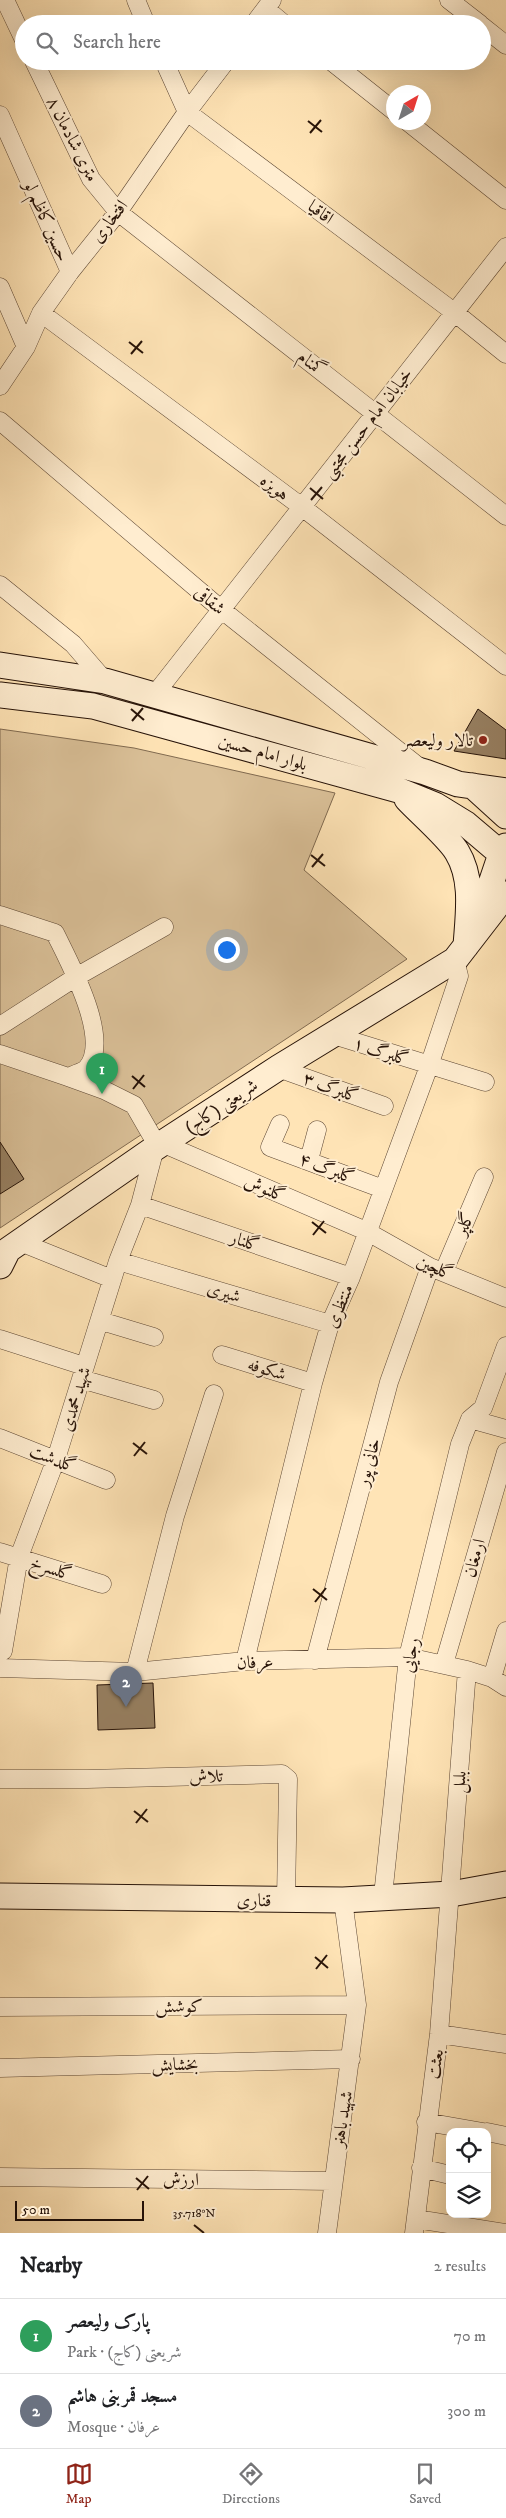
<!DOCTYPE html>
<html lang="en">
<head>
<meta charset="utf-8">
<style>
  body { margin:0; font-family:"IM FELL DW Pica",Amiri,serif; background:#f2f2f2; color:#202124 }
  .controls { position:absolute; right:15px; bottom:15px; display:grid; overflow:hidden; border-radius:10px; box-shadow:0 5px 20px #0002 }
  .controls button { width:45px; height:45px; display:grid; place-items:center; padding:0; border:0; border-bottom:1px solid #e0e0e0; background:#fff; color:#202124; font:25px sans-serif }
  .compass { position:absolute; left:386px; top:85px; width:45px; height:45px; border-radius:50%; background:#fff; box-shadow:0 5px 20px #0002; rotate:39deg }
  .scale { position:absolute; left:15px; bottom:12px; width:129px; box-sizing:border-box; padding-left:5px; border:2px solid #271308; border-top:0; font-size:14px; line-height:18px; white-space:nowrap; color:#271308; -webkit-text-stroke:4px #ffedd0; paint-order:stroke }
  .you { position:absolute; left:226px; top:949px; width:18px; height:18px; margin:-12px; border:4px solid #fff; border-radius:50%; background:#1a73e8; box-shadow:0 0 0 8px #1a73e833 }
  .badge { display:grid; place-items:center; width:32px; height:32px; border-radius:50%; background:#8f2418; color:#fff; font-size:16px; font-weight:700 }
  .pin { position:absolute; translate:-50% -41px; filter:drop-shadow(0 1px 2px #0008) }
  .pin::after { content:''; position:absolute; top:26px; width:18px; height:15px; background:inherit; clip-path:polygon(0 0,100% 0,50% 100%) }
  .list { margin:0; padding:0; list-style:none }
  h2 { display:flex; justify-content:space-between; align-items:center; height:65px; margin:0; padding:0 20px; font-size:21px }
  h2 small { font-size:16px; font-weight:400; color:#757577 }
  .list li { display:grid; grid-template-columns:32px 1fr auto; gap:15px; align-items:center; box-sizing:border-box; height:75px; padding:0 20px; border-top:1px solid #e0e0e0 }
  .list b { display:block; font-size:19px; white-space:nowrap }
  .list p { margin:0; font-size:16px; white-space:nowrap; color:#757577 }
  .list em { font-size:16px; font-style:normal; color:#757577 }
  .icon { flex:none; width:28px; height:28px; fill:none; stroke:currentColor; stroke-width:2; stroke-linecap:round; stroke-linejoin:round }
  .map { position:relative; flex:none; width:506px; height:2233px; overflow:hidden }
  .search { position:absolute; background:#fff; box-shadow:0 5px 20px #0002; left:15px; right:15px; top:15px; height:55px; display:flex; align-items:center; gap:12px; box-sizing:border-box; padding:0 18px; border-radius:28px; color:#757577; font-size:19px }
  .sheet { height:215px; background:#fff }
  nav { display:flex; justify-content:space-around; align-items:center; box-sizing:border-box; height:70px; border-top:1px solid #e0e0e0; background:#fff; font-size:14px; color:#757577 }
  nav a { display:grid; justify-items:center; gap:2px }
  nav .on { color:#8f2418 }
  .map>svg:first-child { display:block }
  .green { fill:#dac098; stroke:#806a50 }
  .building { fill:#978062; stroke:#271308 }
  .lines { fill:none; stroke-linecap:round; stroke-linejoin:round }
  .street-casing { stroke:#5d4734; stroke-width:19 }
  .secondary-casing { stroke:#271308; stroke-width:27 }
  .street { stroke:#ffedd0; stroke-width:18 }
  .secondary { stroke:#ffedd0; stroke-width:25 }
  .ticks { fill:none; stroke:#271308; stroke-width:2 }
  .poi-dot { fill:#8f2418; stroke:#ffedd0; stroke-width:2 }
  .labels { text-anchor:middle; stroke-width:4; stroke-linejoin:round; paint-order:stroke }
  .street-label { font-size:18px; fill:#271308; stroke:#ffedd0 }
  .poi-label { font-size:18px; fill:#271308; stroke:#ffedd0; text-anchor:end }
  .ticks-label { font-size:12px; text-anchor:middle; fill:#271308; stroke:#ffedd0; stroke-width:4; stroke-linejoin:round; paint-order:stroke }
</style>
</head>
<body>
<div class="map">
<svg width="506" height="2233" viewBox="0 0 506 2233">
  <rect width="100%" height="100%" fill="#ffe4b6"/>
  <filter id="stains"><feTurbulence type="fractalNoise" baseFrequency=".004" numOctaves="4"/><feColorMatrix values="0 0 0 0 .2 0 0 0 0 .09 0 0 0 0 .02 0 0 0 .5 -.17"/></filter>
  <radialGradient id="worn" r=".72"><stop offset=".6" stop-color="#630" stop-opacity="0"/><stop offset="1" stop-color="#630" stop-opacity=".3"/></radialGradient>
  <path class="green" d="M 0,729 L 134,748 L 335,793 L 304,870 L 407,959 L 0,1228 Z"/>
  <path class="building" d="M 478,709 L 506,730 L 506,759 L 454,751 Z
    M 0,1142 L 24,1179 L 0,1194 Z
    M 153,1683 L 155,1728 L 98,1730 L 97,1685 Z"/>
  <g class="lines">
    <defs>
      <path id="street" d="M 5,0 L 24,40
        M 136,0 L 146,24
        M 449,0 L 480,24
        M 266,9 L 284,24
        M 254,24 L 272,0
        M 482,26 L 506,45
        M 34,61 L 91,179 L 118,212 L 506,516
        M 164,61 L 187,112 L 454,312 L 506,354
        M 331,61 L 394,111
        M 0,115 L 70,272
        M 408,122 L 506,200
        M 0,287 L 26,347
        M 41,313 L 302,507 L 506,666
        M 0,386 L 26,347 L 41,313 L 70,272 L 118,212 L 187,112 L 226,61
        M 0,421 L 222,610 L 419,767
        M 0,585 L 73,644 L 105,681
        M 155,694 L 506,247
        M 0,915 L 55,933 C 69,962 113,1041 86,1069 C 82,1072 73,1075 68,1077 L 0,1054
        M 0,1026 L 76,977 L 164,927
        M 333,1035 L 485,1082
        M 278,1068 L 384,1106
        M 280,1124 L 270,1147 L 383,1189
        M 164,1144 L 366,1231 L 430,1267 L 506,1298
        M 309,1160 L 317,1130
        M 140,1205 L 351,1277
        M 20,1242 L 112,1279
        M 118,1261 L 330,1324
        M 444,1271 L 484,1177
        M 101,1321 L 154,1337
        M 0,1339 L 84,1366
        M 222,1355 L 313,1383
        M 81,1379 L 154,1400
        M 470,1419 L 506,1429
        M 0,1438 L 106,1480
        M 0,1552 L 102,1584
        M 3,1651 L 19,1557 L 56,1459 L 118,1261 L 140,1205 L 155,1148 L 153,1138 L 134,1105 L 104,1090 L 68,1077
        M 315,1660 L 389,1382 L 430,1267
        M 245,1661 L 313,1383 L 330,1324 L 351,1277 L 429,1066 L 459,976 L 455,960
        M 444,1664 L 506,1452
        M 0,1668 L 135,1672 L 245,1661 L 408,1657 L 467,1670 L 492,1678 L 506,1687
        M 135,1672 L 175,1516 L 214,1394
        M 492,1678 L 506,1631
        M 0,1779 L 87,1779 L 282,1774 L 288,1779 L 286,1901
        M 383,1896 L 408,1657 L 460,1444 L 470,1419 L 483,1408 L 506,1346
        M 0,2007 L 357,2005
        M 439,2034 L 506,2044
        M 0,2068 L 351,2059
        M 426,2122 L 483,2132
        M 487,2132 L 506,2136
        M 421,2168 L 450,2175
        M 0,2177 L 332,2181
        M 416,2219 L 505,2233
        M 327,2233 L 357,2005 L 343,1900
        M 414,2233 L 439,2034 L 467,1670"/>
      <path id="secondary" d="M 0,665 L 105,681 L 425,772 L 458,784 L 506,791
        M 0,695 L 93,706 L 398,790 L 435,805 L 466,824 L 506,858
        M 473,786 L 506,816
        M 407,799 C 419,812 449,838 457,852 C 474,880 468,915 466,946
        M 479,919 L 501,854 L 506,846
        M 0,1266 L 8,1250 L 155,1148 L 278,1068 L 455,960 L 506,894
        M 0,1896 L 343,1900 L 451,1894 L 506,1884"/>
    </defs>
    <use href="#street" class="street-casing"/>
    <use href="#secondary" class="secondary-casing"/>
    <use href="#street" class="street"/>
    <use href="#secondary" class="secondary"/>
  </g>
  <path class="ticks" d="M 308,121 L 322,132M 310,133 L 321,120M 129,342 L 143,353M 131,354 L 142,341M 310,488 L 323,499M 311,500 L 322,487M 131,709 L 144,720M 132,721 L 143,708M 311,855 L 325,866M 312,867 L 323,854M 132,1076 L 145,1087M 133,1089 L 144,1075M 312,1222 L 326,1233M 313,1235 L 324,1221M 133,1443 L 147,1454M 134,1456 L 145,1442M 313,1589 L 327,1600M 315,1602 L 326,1588M 134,1811 L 148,1822M 136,1823 L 147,1809M 315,1957 L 328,1968M 316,1969 L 327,1955M 136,2178 L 149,2189M 137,2190 L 148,2176M 194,2225 L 204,2233"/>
  <circle class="poi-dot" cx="483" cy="740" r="5"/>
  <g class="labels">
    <g class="street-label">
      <text transform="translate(73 139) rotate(63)" y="6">۸ متری شادمان</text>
      <text transform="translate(321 212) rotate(37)" y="6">اقاقیا</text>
      <text transform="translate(47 221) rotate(66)" y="6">حسین کاظم لو</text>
      <text transform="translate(109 221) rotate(-53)" y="6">افتخاری</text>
      <text transform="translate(312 363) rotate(38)" y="6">گمنام</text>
      <text transform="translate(367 423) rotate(-52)" y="6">خیابان امام حسن مجتبی</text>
      <text transform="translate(275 487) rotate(37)" y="6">هویزه</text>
      <text transform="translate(210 600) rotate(40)" y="6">شقاقی</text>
      <text transform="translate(263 752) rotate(16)" y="6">بلوار امام حسین</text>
      <text transform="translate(381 1051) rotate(18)" y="6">گلبرگ ۱</text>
      <text transform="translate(331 1087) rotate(20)" y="6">گلبرگ ۳</text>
      <text transform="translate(221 1106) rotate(-34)" y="6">شریعتی (کاج)</text>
      <text transform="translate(327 1168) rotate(21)" y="6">گلبرگ ۴</text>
      <text transform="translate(265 1188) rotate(23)" y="6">گلنوش</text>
      <text transform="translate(464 1224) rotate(-67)" y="6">گلپر</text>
      <text transform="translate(245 1241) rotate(19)" y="6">گلنار</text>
      <text transform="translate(435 1267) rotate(24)" y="6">گلچین</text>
      <text transform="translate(224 1292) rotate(17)" y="6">شیری</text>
      <text transform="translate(339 1306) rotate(-67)" y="6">منتظری</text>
      <text transform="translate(267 1369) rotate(17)" y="6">شکوفه</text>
      <text transform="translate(75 1399) rotate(-73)" y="6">شهید محمدی</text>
      <text transform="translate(53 1458) rotate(21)" y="6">گلدشت</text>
      <text transform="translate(368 1462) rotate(-75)" y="6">خانی پور</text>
      <text transform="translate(474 1558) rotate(-74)" y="6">ارمغان</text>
      <text transform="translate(51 1568) rotate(18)" y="6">گلسرخ</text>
      <text transform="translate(410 1655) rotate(-80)" y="6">رجایی</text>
      <text transform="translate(255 1662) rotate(-2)" y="6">عرفان</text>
      <text transform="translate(206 1776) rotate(-1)" y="6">تلاش</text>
      <text transform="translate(459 1782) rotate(-86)" y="6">بلبل</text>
      <text transform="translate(254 1900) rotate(1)" y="6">قناری</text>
      <text x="179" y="2012">کوشش</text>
      <text transform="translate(175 2064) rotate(-1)" y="6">بخشایش</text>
      <text transform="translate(435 2064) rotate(-82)" y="6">بعثت</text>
      <text transform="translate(342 2119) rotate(-81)" y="6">شهید باهنر</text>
      <text transform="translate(181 2179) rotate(1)" y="6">ارزش</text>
    </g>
    <g class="poi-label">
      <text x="473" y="746">تالار ولیعصر</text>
    </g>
  </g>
  <g class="ticks-label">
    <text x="194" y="2217">35.718°N</text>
  </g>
  <rect width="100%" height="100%" filter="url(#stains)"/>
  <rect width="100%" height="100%" fill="url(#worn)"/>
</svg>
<div class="controls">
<button><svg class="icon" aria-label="locate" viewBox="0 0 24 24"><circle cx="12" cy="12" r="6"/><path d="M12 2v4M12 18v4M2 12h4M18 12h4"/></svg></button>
<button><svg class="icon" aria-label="layers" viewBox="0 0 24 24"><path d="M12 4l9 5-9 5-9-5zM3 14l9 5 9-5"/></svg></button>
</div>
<svg class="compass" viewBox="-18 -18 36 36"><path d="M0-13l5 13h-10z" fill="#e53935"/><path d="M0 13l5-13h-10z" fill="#757577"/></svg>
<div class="scale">50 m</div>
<div class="you"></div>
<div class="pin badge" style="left:102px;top:1094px;background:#2e9e5b">1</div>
<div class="pin badge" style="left:126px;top:1707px;background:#6b7280">2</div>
<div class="search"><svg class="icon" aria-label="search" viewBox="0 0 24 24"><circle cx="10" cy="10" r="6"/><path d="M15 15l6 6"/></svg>Search here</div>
</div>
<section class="sheet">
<h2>Nearby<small>2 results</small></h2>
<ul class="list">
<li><span class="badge" style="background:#2e9e5b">1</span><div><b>پارک ولیعصر</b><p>Park · شریعتی (کاج)</p></div><em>70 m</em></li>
<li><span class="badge" style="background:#6b7280">2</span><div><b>مسجد قمربنی هاشم</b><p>Mosque · عرفان</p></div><em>300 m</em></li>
</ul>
</section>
<nav>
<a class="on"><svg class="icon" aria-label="map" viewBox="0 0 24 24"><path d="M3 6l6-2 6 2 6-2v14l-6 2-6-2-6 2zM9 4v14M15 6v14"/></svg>Map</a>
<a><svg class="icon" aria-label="directions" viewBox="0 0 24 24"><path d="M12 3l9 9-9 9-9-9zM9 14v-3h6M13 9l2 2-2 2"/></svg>Directions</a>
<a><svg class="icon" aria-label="saved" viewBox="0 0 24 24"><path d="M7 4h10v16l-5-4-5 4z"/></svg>Saved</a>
</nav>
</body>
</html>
